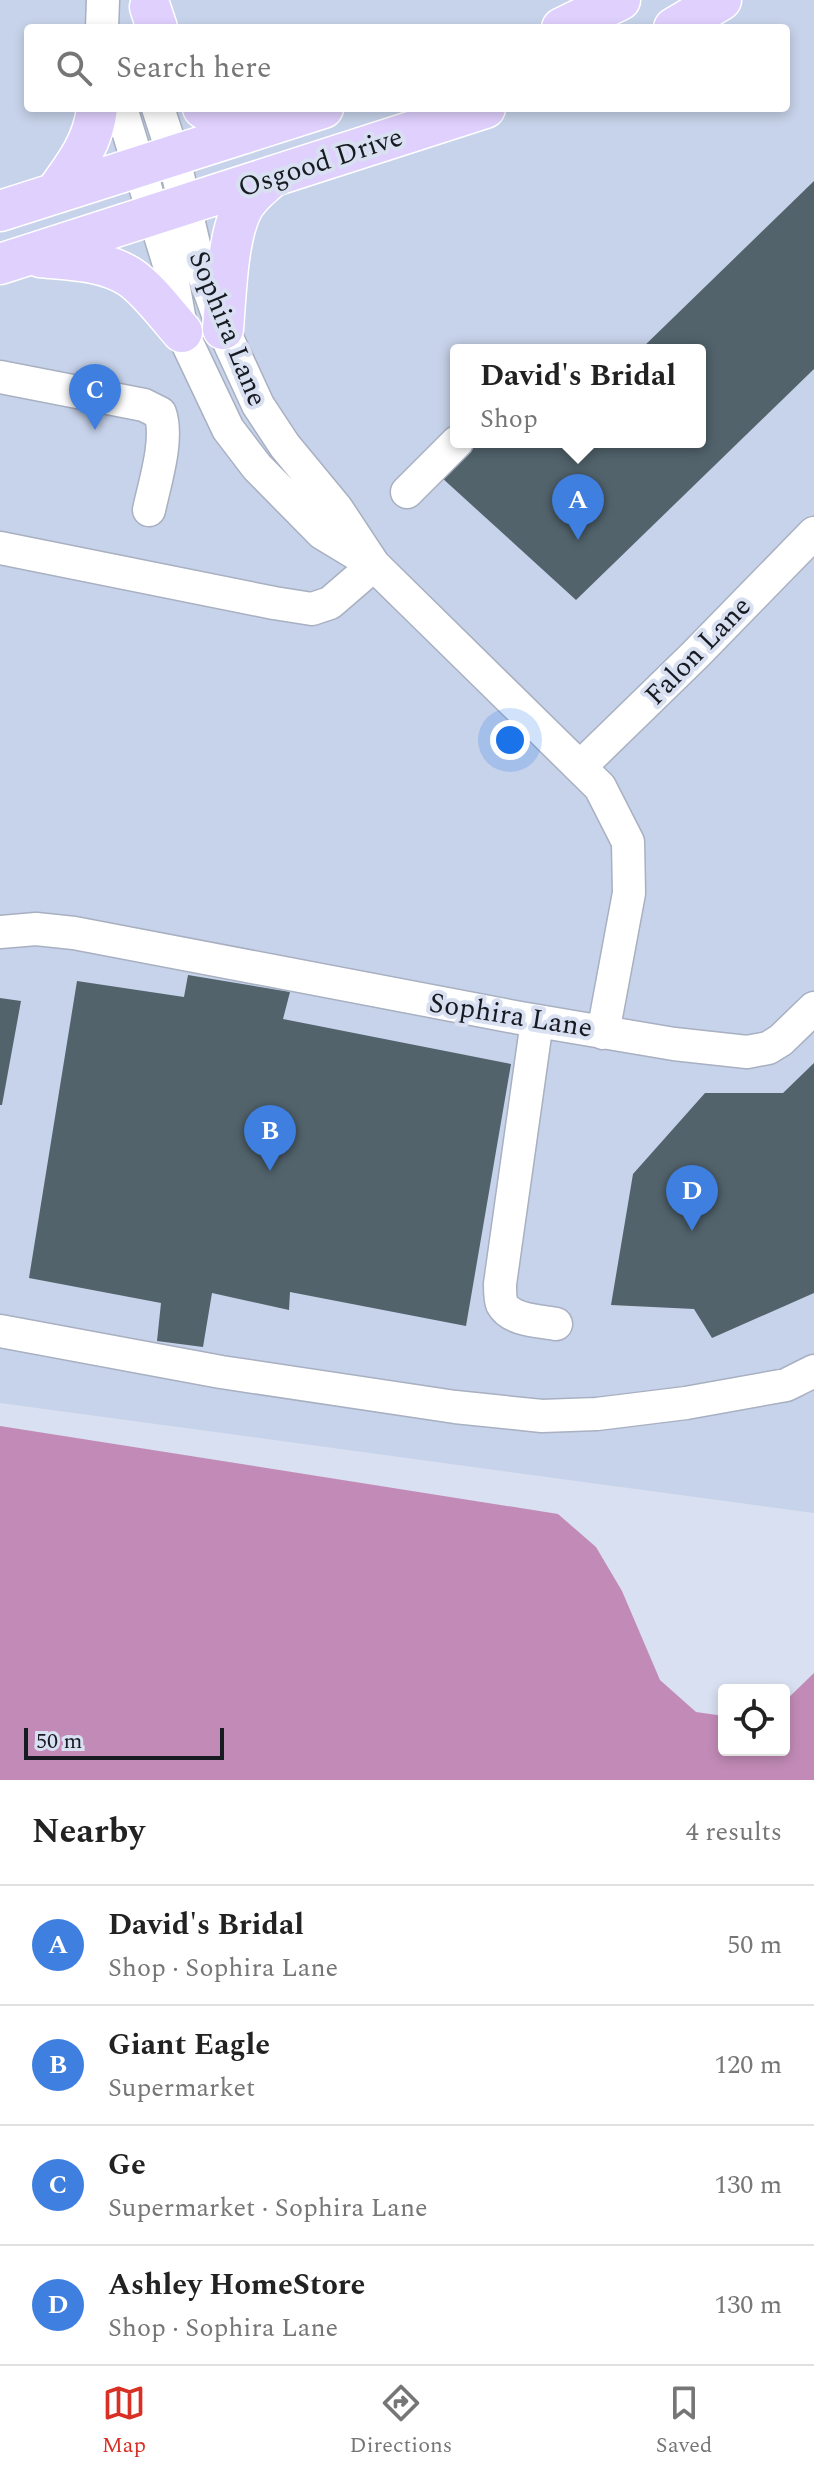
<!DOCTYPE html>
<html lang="en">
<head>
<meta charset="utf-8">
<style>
  body { margin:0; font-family:Spectral,serif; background:#f2f2f2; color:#222 }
  .controls { position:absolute; right:24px; bottom:24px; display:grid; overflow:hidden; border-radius:8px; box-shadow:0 4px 12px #0003 }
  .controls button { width:72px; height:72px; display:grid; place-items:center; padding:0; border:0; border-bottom:2px solid #e0e0e0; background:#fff; color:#222; font:40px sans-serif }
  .scale { position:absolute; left:24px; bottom:20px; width:200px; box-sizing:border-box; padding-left:8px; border:4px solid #171a20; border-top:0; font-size:22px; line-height:28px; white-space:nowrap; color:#171a20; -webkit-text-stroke:6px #d8e0f1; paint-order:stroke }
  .you { position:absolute; left:510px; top:740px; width:28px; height:28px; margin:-20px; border:6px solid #fff; border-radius:50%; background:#1a73e8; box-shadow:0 0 0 12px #1a73e833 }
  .badge { display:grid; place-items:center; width:52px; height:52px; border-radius:50%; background:#d93025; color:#fff; font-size:26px; font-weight:700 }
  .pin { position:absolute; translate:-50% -66px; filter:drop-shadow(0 2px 4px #0008) }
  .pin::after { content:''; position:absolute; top:42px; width:28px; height:24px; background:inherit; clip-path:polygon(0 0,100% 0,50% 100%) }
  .popup { position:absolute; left:450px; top:344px; width:256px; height:104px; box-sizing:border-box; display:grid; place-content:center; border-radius:8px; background:#fff; filter:drop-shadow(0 2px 6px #0005); font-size:26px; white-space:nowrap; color:#767676 }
  .popup b { font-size:30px; color:#222 }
  .popup::after { content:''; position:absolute; left:50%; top:100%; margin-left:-16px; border:16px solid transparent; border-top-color:#fff }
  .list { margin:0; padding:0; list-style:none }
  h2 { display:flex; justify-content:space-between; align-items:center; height:104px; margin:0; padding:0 32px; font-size:34px }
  h2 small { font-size:26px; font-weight:400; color:#767676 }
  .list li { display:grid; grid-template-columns:52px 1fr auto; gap:24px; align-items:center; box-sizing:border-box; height:120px; padding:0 32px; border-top:2px solid #e0e0e0 }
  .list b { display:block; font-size:30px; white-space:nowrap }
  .list p { margin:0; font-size:26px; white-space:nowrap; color:#767676 }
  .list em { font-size:26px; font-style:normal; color:#767676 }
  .icon { flex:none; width:44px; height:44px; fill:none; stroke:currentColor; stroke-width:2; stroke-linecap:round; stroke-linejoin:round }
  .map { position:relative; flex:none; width:814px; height:1780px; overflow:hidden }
  .search { position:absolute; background:#fff; box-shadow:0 4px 12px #0003; left:24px; right:24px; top:24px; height:88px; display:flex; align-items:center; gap:20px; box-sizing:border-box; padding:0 28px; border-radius:8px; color:#767676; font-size:30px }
  .sheet { height:584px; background:#fff }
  nav { display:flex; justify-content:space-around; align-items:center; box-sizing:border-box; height:112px; border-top:2px solid #e0e0e0; background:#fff; font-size:22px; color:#767676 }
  nav a { display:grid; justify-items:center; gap:4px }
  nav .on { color:#d93025 }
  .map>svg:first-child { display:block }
  .built { fill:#c7d3ea; fill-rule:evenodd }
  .forest { fill:#c28bb7 }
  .building { fill:#52636c }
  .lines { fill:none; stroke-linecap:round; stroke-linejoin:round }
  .minor-casing { stroke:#a8b0c1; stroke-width:35 }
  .major-casing { stroke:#fff; stroke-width:43 }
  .minor { stroke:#fff; stroke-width:32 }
  .major { stroke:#dfd0fd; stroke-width:40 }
  .labels { text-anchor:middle; stroke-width:8; stroke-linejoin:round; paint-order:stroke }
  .street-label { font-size:28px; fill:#171a20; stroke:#d8e0f1 }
</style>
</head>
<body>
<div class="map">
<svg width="814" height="1780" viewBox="0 0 814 1780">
  <rect width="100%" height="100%" fill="#d8e0f1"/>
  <path class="built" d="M 0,0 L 814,0 L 814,1513 L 0,1403 ZM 28,28 L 786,28 L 786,108 L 28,108 ZM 456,350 L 700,350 L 700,442 L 456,442 Z"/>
  <path class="forest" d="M 0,1426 L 558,1514 L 596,1547 L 622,1591 L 660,1680 L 696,1712 L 724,1716 L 724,1750 L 784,1750 L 784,1702 L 814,1673 L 814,1780 L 0,1780 Z"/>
  <path class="building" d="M 814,181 L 814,369 L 576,600 L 441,477 L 476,442 L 700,442 L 700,350 L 640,350 Z
    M 188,975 L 290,992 L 283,1019 L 511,1064 L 466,1326 L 290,1292 L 289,1310 L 212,1293 L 203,1347 L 157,1341 L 161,1303 L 29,1278 L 77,981 L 184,997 Z
    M 0,998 L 21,1001 L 2,1105 L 0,1105 Z
    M 814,1063 L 814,1293 L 712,1338 L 694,1309 L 611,1305 L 633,1174 L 705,1093 L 783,1093 Z"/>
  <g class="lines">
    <defs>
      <path id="minor" d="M 102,28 L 103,0
        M 121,108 L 171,271 L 182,332 L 228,429 L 257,467 L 322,533 L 365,559
        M 158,108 L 173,154 L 196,253 L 223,329 L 258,405 L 285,446 L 337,509 L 374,565 L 600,787 L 628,842 L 629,893 L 603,1033
        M 0,377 L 144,405 L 160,413 C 169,439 155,482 149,510
        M 407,492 L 457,442
        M 0,548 L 274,603 L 312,609 L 330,603 L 374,565
        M 580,767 L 695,655 L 814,533
        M 0,932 L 36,929 L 74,933 L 520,1018 L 674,1044 L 747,1052 L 768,1048 L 781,1040 L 814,1008
        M 537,1021 L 500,1284 C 500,1289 500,1299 502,1304 C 511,1321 540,1321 556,1324
        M 0,1331 L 221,1372 L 455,1407 L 542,1416 L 597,1414 L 686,1403 L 786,1385 L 814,1371"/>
      <path id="major" d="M 150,7 L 157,28
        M 562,28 L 620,0
        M 674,28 L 721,0
        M 203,108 L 245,133
        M 56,192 C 75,166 94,141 97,108
        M 0,211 L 323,108
        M 40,257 C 70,260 104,260 130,277 C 148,289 167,315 182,332
        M 0,264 L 485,108
        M 223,329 C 226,294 227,239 242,209 C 249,195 262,186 273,176"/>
    </defs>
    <use href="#minor" class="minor-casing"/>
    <use href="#major" class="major-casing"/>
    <use href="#minor" class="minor"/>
    <use href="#major" class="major"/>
  </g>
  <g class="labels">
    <g class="street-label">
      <text transform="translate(320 161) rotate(-18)" y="10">Osgood Drive</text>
      <text transform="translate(229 328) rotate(68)" y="10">Sophira Lane</text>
      <text transform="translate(697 650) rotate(-46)" y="10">Falon Lane</text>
      <text transform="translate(511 1014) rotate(9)" y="10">Sophira Lane</text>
    </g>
  </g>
</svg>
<div class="controls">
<button><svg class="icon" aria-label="locate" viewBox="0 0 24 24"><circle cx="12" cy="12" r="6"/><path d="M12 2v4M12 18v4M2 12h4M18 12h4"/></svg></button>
</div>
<div class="scale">50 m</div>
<div class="you"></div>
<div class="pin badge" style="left:578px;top:540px;background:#3f7fe0">A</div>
<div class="popup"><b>David's Bridal</b>Shop</div>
<div class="pin badge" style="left:270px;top:1171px;background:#3f7fe0">B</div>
<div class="pin badge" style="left:95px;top:430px;background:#3f7fe0">C</div>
<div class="pin badge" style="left:692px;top:1231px;background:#3f7fe0">D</div>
<div class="search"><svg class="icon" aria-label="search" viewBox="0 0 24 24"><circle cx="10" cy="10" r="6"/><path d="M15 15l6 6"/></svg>Search here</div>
</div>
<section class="sheet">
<h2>Nearby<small>4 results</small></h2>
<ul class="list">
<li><span class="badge" style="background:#3f7fe0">A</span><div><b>David's Bridal</b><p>Shop · Sophira Lane</p></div><em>50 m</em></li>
<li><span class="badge" style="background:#3f7fe0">B</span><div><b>Giant Eagle</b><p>Supermarket</p></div><em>120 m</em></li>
<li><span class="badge" style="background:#3f7fe0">C</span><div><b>Ge</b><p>Supermarket · Sophira Lane</p></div><em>130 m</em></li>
<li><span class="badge" style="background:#3f7fe0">D</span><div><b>Ashley HomeStore</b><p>Shop · Sophira Lane</p></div><em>130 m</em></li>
</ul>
</section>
<nav>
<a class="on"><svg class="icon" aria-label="map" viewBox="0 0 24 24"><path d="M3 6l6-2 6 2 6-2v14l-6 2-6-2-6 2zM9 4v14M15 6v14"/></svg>Map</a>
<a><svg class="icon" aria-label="directions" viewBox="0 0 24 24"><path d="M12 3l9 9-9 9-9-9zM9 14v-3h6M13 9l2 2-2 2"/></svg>Directions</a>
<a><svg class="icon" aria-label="saved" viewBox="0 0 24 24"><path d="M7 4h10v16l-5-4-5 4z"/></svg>Saved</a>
</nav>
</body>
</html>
